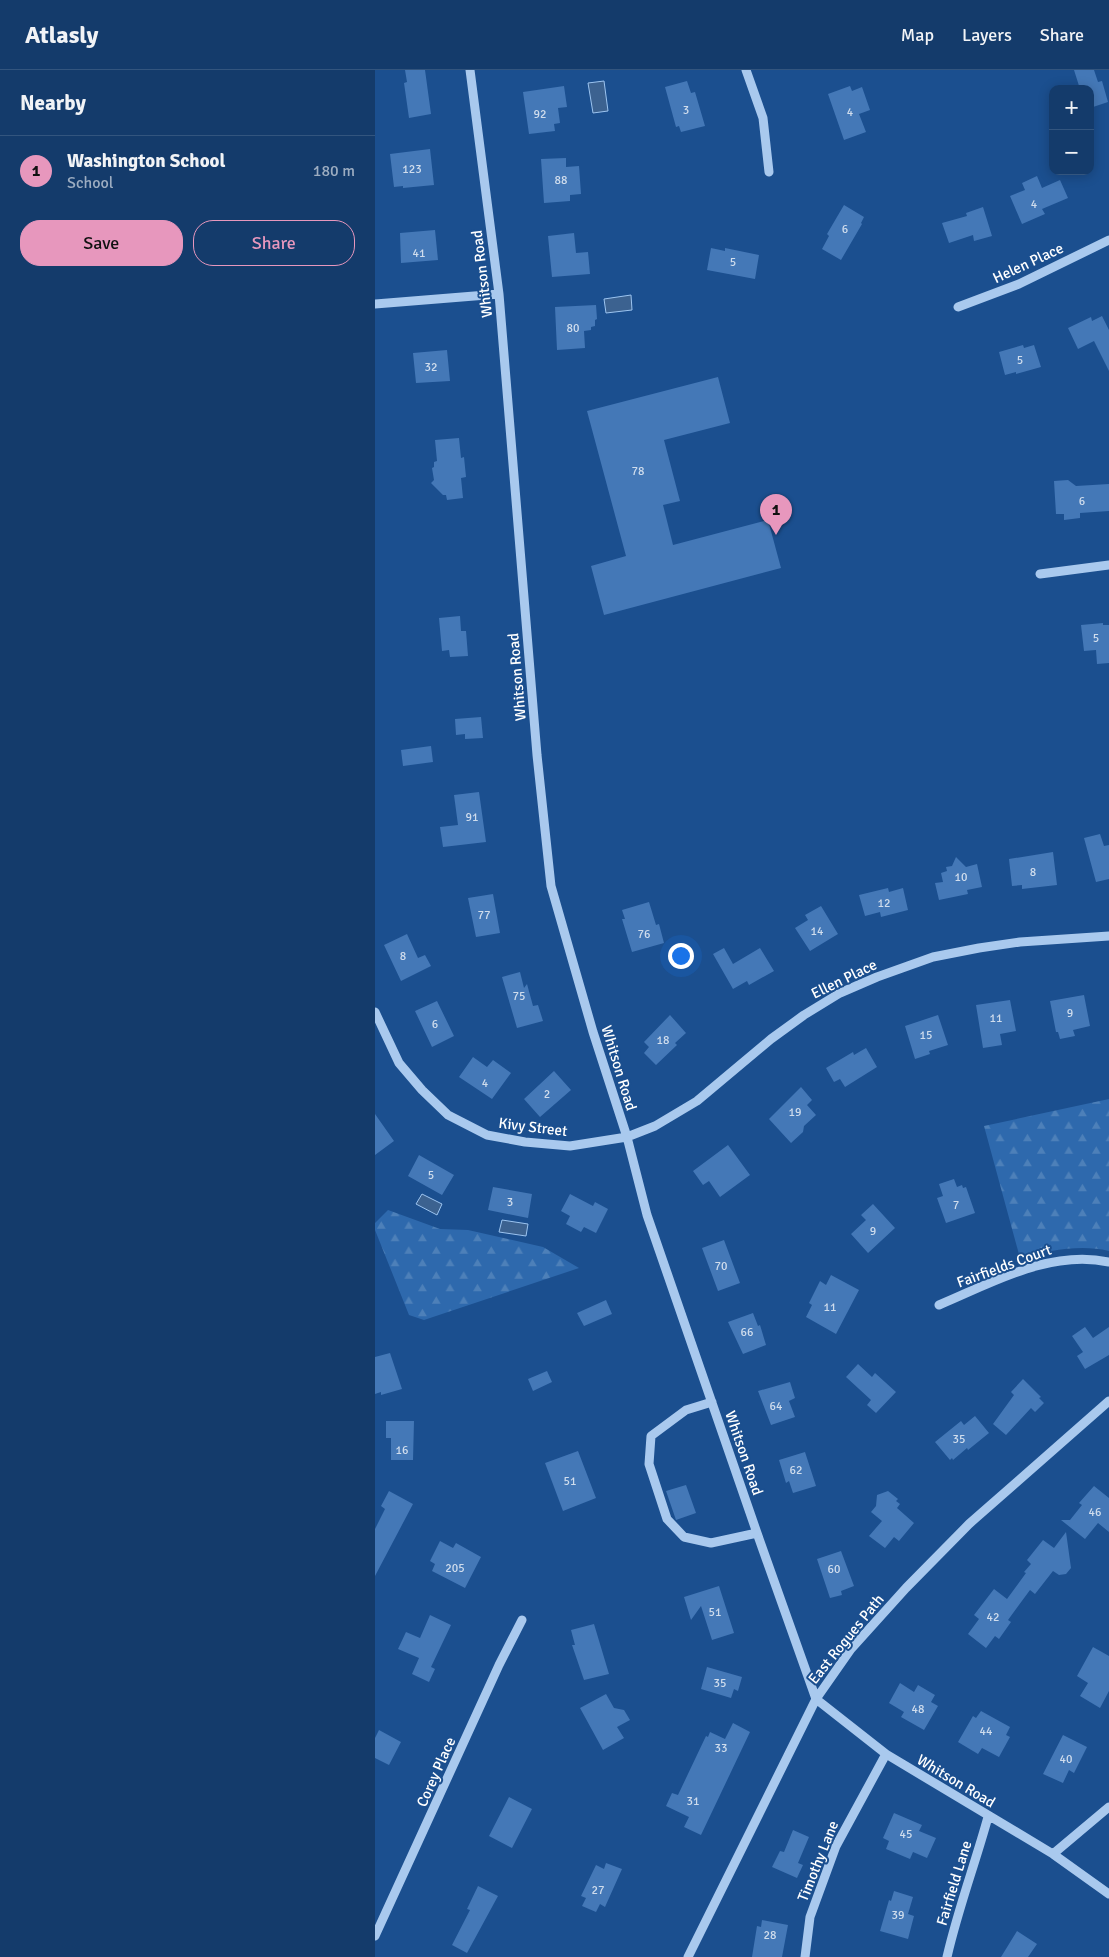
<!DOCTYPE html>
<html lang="en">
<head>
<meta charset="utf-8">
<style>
  body { margin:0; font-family:Signika,sans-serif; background:#214673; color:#f1f3f6 }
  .controls { position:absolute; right:15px; top:15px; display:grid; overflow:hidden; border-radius:10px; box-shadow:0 2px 12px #0003 }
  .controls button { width:45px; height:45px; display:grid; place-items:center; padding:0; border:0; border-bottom:1px solid #33557e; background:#143b6b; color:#f1f3f6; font:25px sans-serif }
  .you { position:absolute; left:305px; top:885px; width:18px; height:18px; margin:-12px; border:4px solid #fff; border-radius:50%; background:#1a73e8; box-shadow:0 0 0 8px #1a73e833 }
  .badge { display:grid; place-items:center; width:32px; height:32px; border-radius:50%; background:#e797bd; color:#111; font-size:16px; font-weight:700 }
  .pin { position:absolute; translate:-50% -41px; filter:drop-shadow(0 1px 2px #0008) }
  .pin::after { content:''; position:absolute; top:26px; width:18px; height:15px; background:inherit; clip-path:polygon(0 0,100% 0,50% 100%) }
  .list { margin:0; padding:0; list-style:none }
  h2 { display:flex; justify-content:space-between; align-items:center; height:65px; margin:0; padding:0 20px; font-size:21px }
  h2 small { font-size:16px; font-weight:400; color:#9dadc1 }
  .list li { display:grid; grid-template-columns:32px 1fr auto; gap:15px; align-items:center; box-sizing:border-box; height:70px; padding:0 20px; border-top:1px solid #33557e }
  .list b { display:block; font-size:19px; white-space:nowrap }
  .list p { margin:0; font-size:16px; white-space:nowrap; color:#9dadc1 }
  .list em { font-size:16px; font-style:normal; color:#9dadc1 }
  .actions { display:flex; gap:10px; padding:15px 20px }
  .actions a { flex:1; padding:11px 0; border:1px solid #e797bd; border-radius:20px; text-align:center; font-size:18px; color:#e797bd }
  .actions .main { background:#e797bd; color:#111 }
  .map { position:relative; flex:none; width:734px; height:1887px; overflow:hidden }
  header { display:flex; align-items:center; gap:30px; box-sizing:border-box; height:70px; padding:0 25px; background:#143b6b; border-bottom:1px solid #33557e }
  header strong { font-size:24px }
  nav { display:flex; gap:28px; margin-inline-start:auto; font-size:18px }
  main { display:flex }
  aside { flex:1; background:#143b6b }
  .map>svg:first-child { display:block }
  .forest { fill:url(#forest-firs) }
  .water { fill:#3c6290; stroke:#9cc4f0 }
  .building { fill:#4478b7 }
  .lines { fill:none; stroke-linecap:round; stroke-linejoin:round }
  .minor { stroke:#a9c9ee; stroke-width:9 }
  .labels { text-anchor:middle; stroke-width:4; stroke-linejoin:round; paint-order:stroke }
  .number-label { font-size:12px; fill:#d0dded }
  .street-label { font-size:15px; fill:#fff; stroke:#1b4f8f }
</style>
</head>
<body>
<header>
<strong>Atlasly</strong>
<nav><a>Map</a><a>Layers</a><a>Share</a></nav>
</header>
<main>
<aside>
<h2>Nearby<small></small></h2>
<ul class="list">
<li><span class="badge">1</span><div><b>Washington School</b><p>School</p></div><em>180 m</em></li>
</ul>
<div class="actions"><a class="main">Save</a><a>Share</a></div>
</aside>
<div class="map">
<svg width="734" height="1887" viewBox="0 0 734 1887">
  <defs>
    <pattern id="forest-firs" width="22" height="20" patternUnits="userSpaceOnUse" patternTransform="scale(1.25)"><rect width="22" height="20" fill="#2e69ad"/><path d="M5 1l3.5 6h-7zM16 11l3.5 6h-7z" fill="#4d80b9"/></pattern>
  </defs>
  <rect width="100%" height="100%" fill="#1b4f8f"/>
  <path class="forest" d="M 734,1029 L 734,1181 C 704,1174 674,1181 645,1188 L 609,1056 Z
    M 13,1140 L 65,1159 L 93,1160 L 168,1177 L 204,1198 L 49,1250 L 34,1245 L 0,1160 L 0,1153 Z"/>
  <path class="water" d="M 229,11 L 233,41 L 218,43 L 213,13 Z
    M 256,225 L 257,240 L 231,243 L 229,229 Z
    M 47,1124 L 67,1134 L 62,1145 L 41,1134 Z
    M 127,1150 L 153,1154 L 151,1166 L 124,1162 Z"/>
  <path class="building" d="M 30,0 L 50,0 L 56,44 L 34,48 L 29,13 L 32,12 Z
    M 699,0 L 719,0 L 723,12 L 727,11 L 733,32 L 715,38 L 715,19 L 705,19 Z
    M 312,11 L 316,23 L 320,22 L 330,56 L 306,62 L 304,56 L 301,57 L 290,17 Z
    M 189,16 L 192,37 L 183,38 L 185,53 L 179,54 L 180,61 L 154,64 L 148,22 Z
    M 475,16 L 477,21 L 487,17 L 495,40 L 484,44 L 491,62 L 469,70 L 453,24 Z
    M 55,79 L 59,115 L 28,118 L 28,116 L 19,117 L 15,84 Z
    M 191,88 L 191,97 L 204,96 L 206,124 L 195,125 L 195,131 L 169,133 L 166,89 Z
    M 662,106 L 667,118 L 685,110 L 693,128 L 667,139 L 670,144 L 647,154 L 635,126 L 650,120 L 647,113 Z
    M 469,135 L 489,147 L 486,153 L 487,154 L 466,190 L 447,179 L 454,166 L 452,164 Z
    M 608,137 L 617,166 L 599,171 L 598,165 L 574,173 L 567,153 L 592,146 L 591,143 Z
    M 60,160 L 63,190 L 26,193 L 25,163 Z
    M 199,163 L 201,183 L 213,182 L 215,204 L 177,207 L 173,166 Z
    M 336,178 L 350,181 L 350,178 L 384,185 L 380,209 L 332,200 Z
    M 221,235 L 222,249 L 220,250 L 220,256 L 216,257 L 216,260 L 209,261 L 210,278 L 182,280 L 180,237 Z
    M 727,246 L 734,260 L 734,301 L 719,271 L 703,279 L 693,258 L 716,247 L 717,251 Z
    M 648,275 L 649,278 L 659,275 L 666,297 L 641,304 L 641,302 L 630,305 L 624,282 Z
    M 72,280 L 75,311 L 41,313 L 38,283 Z
    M 343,307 L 355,353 L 289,370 L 305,431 L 288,435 L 298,475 L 393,450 L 406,498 L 229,545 L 216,496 L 251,486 L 212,341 Z
    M 84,368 L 86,388 L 89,387 L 91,407 L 86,408 L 88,428 L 72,430 L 71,425 L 68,425 L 56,413 L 59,410 L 57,398 L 59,397 L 59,392 L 62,391 L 60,370 Z
    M 693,410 L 701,416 L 734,414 L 734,441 L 705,443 L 705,448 L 689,450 L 689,444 L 681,444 L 679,411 Z
    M 85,546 L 86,561 L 91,561 L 93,586 L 75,587 L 74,580 L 67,581 L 64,548 Z
    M 728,553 L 728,555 L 734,555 L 734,593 L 722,594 L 721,580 L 709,581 L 706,555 Z
    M 106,647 L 108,668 L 90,669 L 90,664 L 81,665 L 80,649 Z
    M 56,676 L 58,692 L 28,696 L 26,680 Z
    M 104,722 L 111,772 L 68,777 L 65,757 L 83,755 L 79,725 Z
    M 725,764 L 729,776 L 734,775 L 734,809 L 721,812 L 709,768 Z
    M 678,782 L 682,815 L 647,819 L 647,815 L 637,816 L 634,789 Z
    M 581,787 L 591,797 L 602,794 L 607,817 L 592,820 L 593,824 L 564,830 L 560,813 L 568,812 L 566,803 L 572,801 L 571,797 L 577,796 Z
    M 513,818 L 514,822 L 528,818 L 533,840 L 506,847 L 505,842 L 490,846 L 484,825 Z
    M 118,824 L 125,863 L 101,867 L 93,828 Z
    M 274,832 L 281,855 L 284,854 L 289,873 L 257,882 L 247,849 L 250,849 L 247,840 Z
    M 446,836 L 463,864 L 435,881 L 420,858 L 433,850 L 430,845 Z
    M 32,864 L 43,888 L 50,885 L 56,896 L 26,911 L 9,875 Z
    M 349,878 L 358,894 L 385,878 L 399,901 L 374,915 L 372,911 L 358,919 L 338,884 Z
    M 145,902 L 149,918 L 152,914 L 158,936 L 163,935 L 168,951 L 142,958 L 127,907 Z
    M 709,925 L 715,956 L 698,960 L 700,966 L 685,969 L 683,962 L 681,962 L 675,931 Z
    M 635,930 L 641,961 L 625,964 L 627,975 L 608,978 L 601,935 Z
    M 62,931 L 79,966 L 57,977 L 40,941 Z
    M 295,945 L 311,963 L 300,973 L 302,975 L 281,995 L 269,983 L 274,977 L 269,972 Z
    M 563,945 L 573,975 L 554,981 L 555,984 L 540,989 L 530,956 Z
    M 491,978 L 502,997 L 470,1017 L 465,1009 L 459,1012 L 451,998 L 478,982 L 479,985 Z
    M 98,987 L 112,997 L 118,990 L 136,1003 L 117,1029 L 84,1007 Z
    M 179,1001 L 196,1020 L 165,1047 L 149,1029 Z
    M 426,1017 L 437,1030 L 432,1035 L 441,1045 L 429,1056 L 428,1062 L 416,1073 L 394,1049 Z
    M 0,1044 L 19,1071 L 0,1085 Z
    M 353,1075 L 375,1105 L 345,1127 L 334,1111 L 328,1115 L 318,1101 Z
    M 44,1085 L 79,1105 L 67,1125 L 33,1106 Z
    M 579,1109 L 582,1117 L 587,1115 L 588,1118 L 591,1117 L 600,1143 L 571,1153 L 562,1128 L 568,1126 L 564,1114 Z
    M 118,1117 L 157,1124 L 153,1148 L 113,1140 Z
    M 195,1124 L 218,1136 L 220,1132 L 233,1139 L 221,1163 L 209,1157 L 206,1162 L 191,1154 L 195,1146 L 186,1141 Z
    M 498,1134 L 520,1158 L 493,1183 L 476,1164 L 491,1150 L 486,1145 Z
    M 349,1170 L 365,1213 L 343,1221 L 327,1178 Z
    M 456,1205 L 484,1220 L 461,1264 L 431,1247 L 437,1235 L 434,1233 L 445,1211 L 451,1215 Z
    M 231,1230 L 237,1244 L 209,1256 L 202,1243 Z
    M 378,1243 L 383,1256 L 385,1255 L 391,1275 L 368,1284 L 353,1252 Z
    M 710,1257 L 718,1268 L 734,1257 L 734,1285 L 710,1299 L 702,1286 L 708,1282 L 697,1266 Z
    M 15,1283 L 27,1319 L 6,1325 L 6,1322 L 0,1324 L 0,1287 Z
    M 483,1294 L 497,1307 L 500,1303 L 521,1322 L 501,1343 L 492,1335 L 496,1330 L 471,1307 Z
    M 172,1301 L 177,1312 L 158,1321 L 153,1309 Z
    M 648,1309 L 666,1327 L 664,1328 L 669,1333 L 660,1342 L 656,1338 L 631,1365 L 618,1354 L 639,1325 L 636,1322 Z
    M 415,1312 L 420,1328 L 414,1331 L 420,1347 L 396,1355 L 383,1321 Z
    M 600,1346 L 614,1363 L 593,1380 L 592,1378 L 578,1390 L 577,1388 L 575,1390 L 560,1372 L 586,1351 L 589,1355 Z
    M 11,1351 L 39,1351 L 38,1390 L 16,1390 L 16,1368 L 11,1368 Z
    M 203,1381 L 221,1428 L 188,1441 L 170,1393 Z
    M 430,1382 L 441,1416 L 418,1423 L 414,1411 L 411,1413 L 404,1390 Z
    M 311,1415 L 321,1443 L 301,1450 L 291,1421 Z
    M 719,1416 L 734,1428 L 734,1462 L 723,1453 L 710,1469 L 686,1450 L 695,1450 L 707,1435 L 704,1433 Z
    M 14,1421 L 38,1434 L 0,1506 L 0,1459 L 10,1439 L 6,1436 Z
    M 513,1421 L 523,1429 L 521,1431 L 525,1434 L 522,1438 L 539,1453 L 524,1471 L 519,1467 L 510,1478 L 494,1466 L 507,1451 L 496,1442 L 501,1436 L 502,1425 Z
    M 691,1462 L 696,1498 L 691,1504 L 684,1505 L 678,1501 L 660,1524 L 655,1520 L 633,1550 L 636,1552 L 624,1569 L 620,1566 L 611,1578 L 593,1564 L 604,1549 L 599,1545 L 619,1519 L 632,1529 L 651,1503 L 649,1502 L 656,1494 L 652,1490 L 668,1470 L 679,1478 Z
    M 65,1471 L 78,1478 L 81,1473 L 106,1487 L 90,1518 L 57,1501 L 60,1494 L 55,1491 Z
    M 466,1481 L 479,1516 L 466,1521 L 467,1525 L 455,1528 L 442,1489 Z
    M 344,1516 L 359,1563 L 337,1570 L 326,1536 L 316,1550 L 309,1527 Z
    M 55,1545 L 76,1555 L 56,1597 L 60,1599 L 54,1612 L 37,1604 L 44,1588 L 23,1579 L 31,1562 L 45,1568 Z
    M 219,1554 L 234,1604 L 209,1610 L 197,1575 L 200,1575 L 196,1560 Z
    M 718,1577 L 734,1586 L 734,1621 L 725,1638 L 705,1626 L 713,1613 L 702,1606 Z
    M 332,1597 L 367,1607 L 363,1621 L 359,1619 L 356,1628 L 326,1619 Z
    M 525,1613 L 539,1622 L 543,1615 L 560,1625 L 556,1632 L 563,1636 L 549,1660 L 526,1647 L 529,1642 L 514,1633 Z
    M 231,1624 L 239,1638 L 249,1640 L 255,1650 L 242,1657 L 249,1668 L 228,1680 L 205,1638 Z
    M 606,1641 L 635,1657 L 631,1665 L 635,1667 L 624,1687 L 607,1678 L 603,1684 L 583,1672 L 598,1646 L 601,1648 Z
    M 358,1653 L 375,1662 L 326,1765 L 309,1757 L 314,1747 L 291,1736 L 297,1723 L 303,1725 L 331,1666 L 333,1667 L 335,1662 L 350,1669 Z
    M 4,1660 L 26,1672 L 14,1695 L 0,1688 L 0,1668 Z
    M 688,1665 L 712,1677 L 699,1703 L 694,1700 L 688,1713 L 668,1704 Z
    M 134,1727 L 157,1739 L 137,1778 L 114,1766 Z
    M 519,1743 L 547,1755 L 544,1761 L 561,1768 L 552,1788 L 538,1782 L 535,1789 L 511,1779 L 514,1771 L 508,1768 Z
    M 418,1760 L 434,1767 L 423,1793 L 428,1795 L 422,1808 L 397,1797 L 405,1781 L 409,1782 Z
    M 231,1793 L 247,1799 L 230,1837 L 225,1834 L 221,1842 L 207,1836 L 211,1828 L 206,1826 L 221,1795 L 229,1799 Z
    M 103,1816 L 123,1826 L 92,1883 L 77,1875 L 95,1840 L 92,1839 Z
    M 519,1821 L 538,1827 L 533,1844 L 539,1846 L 533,1869 L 505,1861 L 514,1830 L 516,1831 Z
    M 387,1850 L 413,1855 L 407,1887 L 377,1887 L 382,1856 L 386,1857 Z
    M 642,1861 L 662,1874 L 653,1887 L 626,1887 Z"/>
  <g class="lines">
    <path class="minor" d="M 95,0 L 124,224 L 162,685 L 176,816 L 218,962 L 252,1067 L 272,1145 L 382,1463 L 441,1629 L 511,1684 L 678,1784 L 734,1824
      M 371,0 L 388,48 L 394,102
      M 0,234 L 124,224
      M 583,237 L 644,214 L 734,170
      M 665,504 L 734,495
      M 0,942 L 24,993 L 47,1020 L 73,1045 L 112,1065 L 150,1072 L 195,1076 L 252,1067 L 280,1056 L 322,1031 L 396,969 L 429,945 L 465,923 L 502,907 L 558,887 L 604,878 L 645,872 L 734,866
      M 564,1235 C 617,1213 675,1179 734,1192
      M 337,1332 L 311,1340 L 276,1366 L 274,1394 L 292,1449 L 309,1467 L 336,1473 L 382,1463
      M 678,1784 L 734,1737
      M 0,1866 L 124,1595 L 147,1550
      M 313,1887 L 441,1629 L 476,1579 L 531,1518 L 594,1454 L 734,1331
      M 430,1887 L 435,1847 L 461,1776 L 511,1684
      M 572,1887 C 583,1839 600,1794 613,1747"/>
  </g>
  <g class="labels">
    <g class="number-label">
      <text x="311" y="44">3</text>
      <text x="475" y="46">4</text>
      <text x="165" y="48">92</text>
      <text x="37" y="103">123</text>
      <text x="186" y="114">88</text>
      <text x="659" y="138">4</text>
      <text x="470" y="163">6</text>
      <text x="44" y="187">41</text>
      <text x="358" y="196">5</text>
      <text x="198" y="262">80</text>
      <text x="645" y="294">5</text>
      <text x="56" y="301">32</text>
      <text x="263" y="405">78</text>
      <text x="707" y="435">6</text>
      <text x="721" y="572">5</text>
      <text x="97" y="751">91</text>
      <text x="658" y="806">8</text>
      <text x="586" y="811">10</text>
      <text x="509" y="837">12</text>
      <text x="109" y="849">77</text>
      <text x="442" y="865">14</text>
      <text x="269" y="868">76</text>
      <text x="28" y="890">8</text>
      <text x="144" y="930">75</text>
      <text x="695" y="947">9</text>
      <text x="621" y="952">11</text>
      <text x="60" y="958">6</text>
      <text x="551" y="969">15</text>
      <text x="288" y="974">18</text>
      <text x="110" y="1017">4</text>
      <text x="172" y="1028">2</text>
      <text x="420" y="1046">19</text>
      <text x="56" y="1109">5</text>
      <text x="135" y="1136">3</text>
      <text x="581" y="1139">7</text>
      <text x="498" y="1165">9</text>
      <text x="346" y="1200">70</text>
      <text x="455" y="1241">11</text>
      <text x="372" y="1266">66</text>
      <text x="401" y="1340">64</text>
      <text x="584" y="1373">35</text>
      <text x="27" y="1384">16</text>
      <text x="421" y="1404">62</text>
      <text x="195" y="1415">51</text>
      <text x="720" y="1446">46</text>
      <text x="80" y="1502">205</text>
      <text x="459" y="1503">60</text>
      <text x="340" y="1546">51</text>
      <text x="618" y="1551">42</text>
      <text x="345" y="1617">35</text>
      <text x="543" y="1643">48</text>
      <text x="611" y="1665">44</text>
      <text x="346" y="1682">33</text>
      <text x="691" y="1693">40</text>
      <text x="318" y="1735">31</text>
      <text x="531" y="1768">45</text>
      <text x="223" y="1824">27</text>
      <text x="523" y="1849">39</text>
      <text x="395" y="1869">28</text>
    </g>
    <g class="street-label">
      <text transform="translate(653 193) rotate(-25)" y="5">Helen Place</text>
      <text transform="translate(107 204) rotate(-97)" y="5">Whitson Road</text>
      <text transform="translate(142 607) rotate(-95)" y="5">Whitson Road</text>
      <text transform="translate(469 909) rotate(-26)" y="5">Ellen Place</text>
      <text transform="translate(244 998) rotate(73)" y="5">Whitson Road</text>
      <text transform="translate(158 1057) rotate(7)" y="5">Kivy Street</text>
      <text transform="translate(629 1196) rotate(-20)" y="5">Fairfields Court</text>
      <text transform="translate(369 1383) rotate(71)" y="5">Whitson Road</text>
      <text transform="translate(471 1569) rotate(-51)" y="5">East Rogues Path</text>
      <text transform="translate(61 1702) rotate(-66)" y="5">Corey Place</text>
      <text transform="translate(581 1711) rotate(31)" y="5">Whitson Road</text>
      <text transform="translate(443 1791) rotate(-68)" y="5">Timothy Lane</text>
      <text transform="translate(579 1813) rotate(-73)" y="5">Fairfield Lane</text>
    </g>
  </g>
</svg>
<div class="controls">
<button>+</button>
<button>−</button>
</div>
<div class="you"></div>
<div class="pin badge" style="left:401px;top:465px">1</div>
</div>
</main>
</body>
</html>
